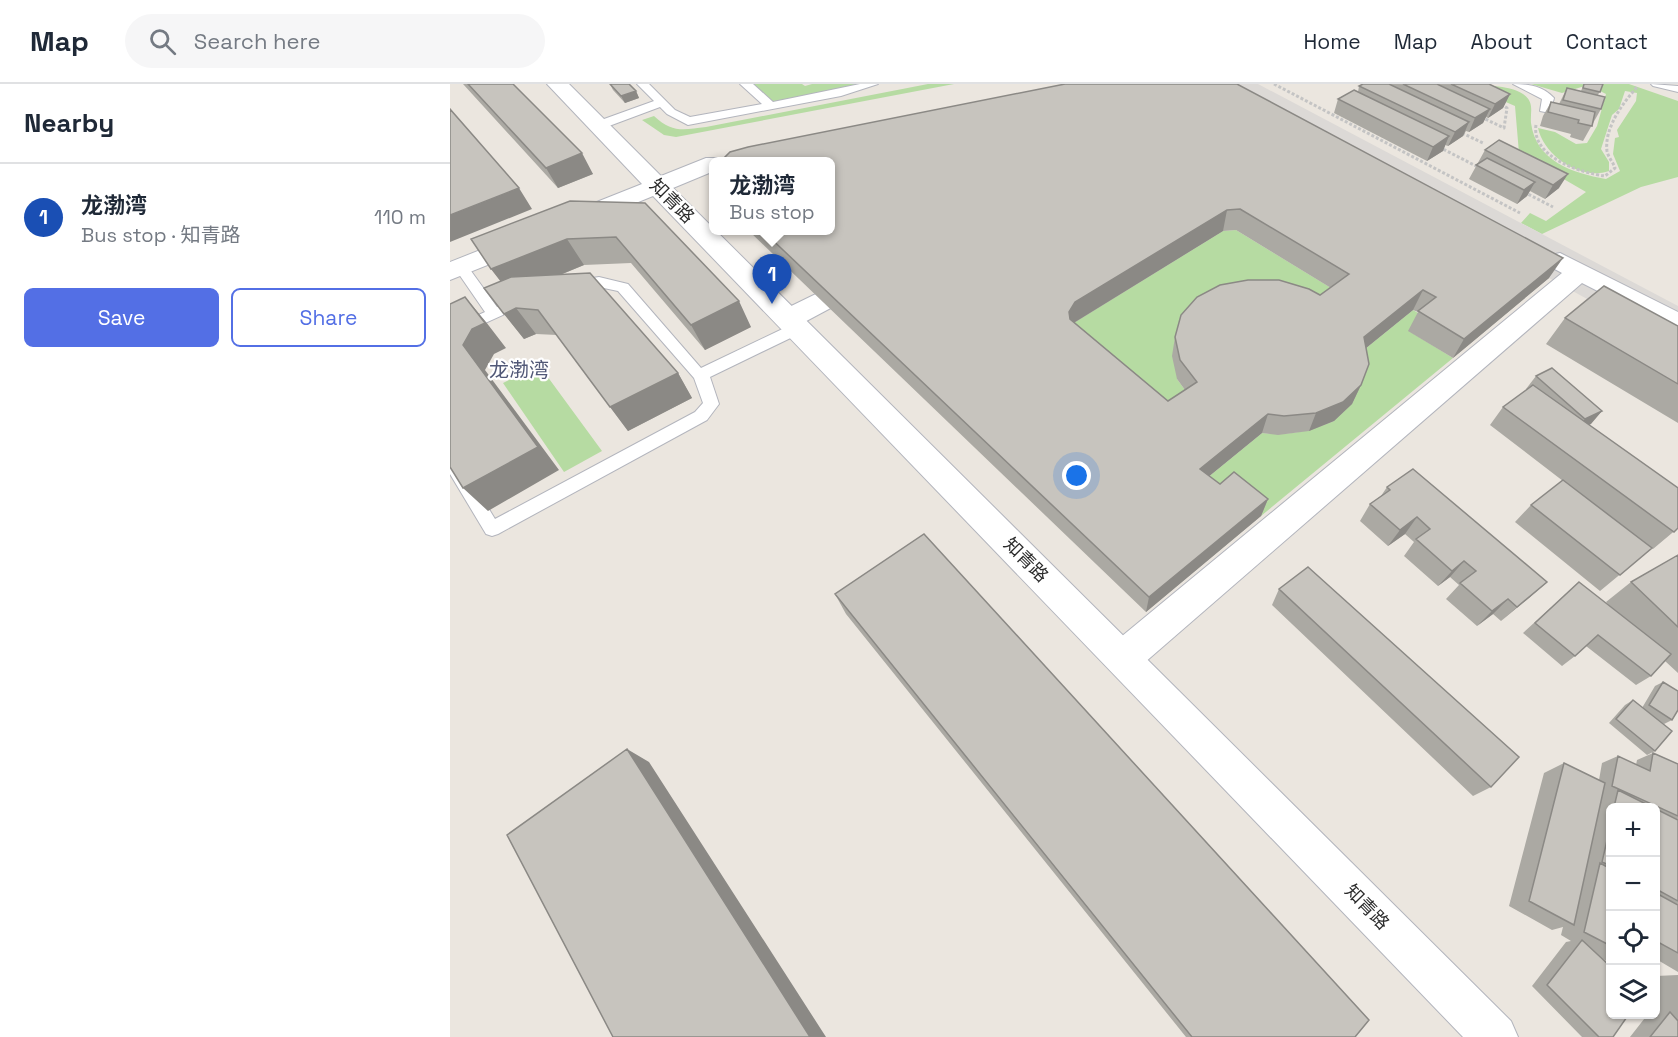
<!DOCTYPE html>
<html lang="en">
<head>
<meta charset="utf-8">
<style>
  body { margin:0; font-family:"Space Grotesk","Noto Sans SC",sans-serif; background:#f6f6f7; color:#1f2937 }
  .controls { position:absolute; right:18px; bottom:18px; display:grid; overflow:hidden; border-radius:9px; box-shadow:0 2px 4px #0004 }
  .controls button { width:54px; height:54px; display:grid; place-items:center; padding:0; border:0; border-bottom:2px solid #e0e1e3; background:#fff; color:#1f2937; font:30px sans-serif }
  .you { position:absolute; left:627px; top:392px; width:21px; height:21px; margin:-15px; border:4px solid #fff; border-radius:50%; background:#1a73e8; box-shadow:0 0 0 9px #1a73e833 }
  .badge { display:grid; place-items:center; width:39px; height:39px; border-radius:50%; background:#536fe5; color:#fff; font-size:20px; font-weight:700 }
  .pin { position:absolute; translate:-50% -50px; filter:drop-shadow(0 2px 3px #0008) }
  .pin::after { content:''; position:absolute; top:32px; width:21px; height:18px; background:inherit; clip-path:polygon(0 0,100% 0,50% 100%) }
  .popup { position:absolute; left:259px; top:73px; width:126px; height:78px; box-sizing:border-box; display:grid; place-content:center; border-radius:9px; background:#fff; filter:drop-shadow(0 2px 4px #0005); font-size:20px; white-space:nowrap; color:#747a83 }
  .popup b { font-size:22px; color:#1f2937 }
  .popup::after { content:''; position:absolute; left:50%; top:100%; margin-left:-12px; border:12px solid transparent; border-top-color:#fff }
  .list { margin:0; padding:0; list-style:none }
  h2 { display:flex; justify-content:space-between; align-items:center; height:78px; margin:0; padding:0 24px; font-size:26px }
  h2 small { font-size:20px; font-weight:400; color:#747a83 }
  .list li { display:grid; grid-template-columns:39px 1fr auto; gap:18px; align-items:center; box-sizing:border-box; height:108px; padding:0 24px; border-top:2px solid #e0e1e3 }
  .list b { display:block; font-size:22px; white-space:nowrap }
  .list p { margin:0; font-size:20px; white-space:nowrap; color:#747a83 }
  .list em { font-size:20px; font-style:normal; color:#747a83 }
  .actions { display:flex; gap:12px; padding:18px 24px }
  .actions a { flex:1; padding:14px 0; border:2px solid #536fe5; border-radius:9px; text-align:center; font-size:21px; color:#536fe5 }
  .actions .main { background:#536fe5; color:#fff }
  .icon { flex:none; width:33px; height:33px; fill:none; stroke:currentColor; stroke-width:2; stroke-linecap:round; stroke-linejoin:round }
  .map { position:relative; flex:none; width:1228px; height:953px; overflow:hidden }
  header { display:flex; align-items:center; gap:36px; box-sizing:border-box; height:84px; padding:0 30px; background:#fff; border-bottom:2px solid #e0e1e3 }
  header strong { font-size:28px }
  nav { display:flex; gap:33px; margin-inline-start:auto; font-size:21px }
  .search { width:420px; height:54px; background:#f6f6f7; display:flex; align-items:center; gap:15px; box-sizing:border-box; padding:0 21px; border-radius:33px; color:#747a83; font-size:22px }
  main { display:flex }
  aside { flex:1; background:#fff }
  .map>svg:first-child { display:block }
  .green { fill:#b6dba2 }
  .plaza { fill:#dcd9d6 }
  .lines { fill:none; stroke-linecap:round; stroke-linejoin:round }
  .service-casing { stroke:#b3b5bd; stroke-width:2 }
  .minor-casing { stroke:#b3b5bd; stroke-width:2 }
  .secondary-casing { stroke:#b3b5bd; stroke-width:2 }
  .path { stroke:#c4c4c4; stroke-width:3; stroke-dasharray:3 2; stroke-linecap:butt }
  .service { fill:#fff; fill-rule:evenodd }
  .minor { fill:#fff; fill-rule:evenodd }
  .secondary { fill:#fff; fill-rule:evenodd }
  .wall { fill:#aba9a3; fill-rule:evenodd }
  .shaded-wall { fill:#8b8985 }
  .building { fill:#c7c4be; stroke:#8b8985; stroke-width:1.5; fill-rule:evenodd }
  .labels { text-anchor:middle; stroke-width:4.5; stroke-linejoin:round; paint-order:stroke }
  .street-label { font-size:18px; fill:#2b2b2b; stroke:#fff }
  .neighbourhood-label { font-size:20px; fill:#515877; stroke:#fff }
</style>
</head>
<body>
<header>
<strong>Map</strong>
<div class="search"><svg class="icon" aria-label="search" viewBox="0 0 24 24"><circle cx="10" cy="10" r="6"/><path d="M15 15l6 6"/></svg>Search here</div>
<nav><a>Home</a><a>Map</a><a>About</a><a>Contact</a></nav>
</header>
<main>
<aside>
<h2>Nearby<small></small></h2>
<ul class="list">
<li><span class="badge" style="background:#1a4fb4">1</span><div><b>龙渤湾</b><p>Bus stop · 知青路</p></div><em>110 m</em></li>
</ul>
<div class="actions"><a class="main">Save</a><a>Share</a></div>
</aside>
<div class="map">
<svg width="1228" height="953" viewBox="0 0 1228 953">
  <rect width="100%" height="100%" fill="#ebe6df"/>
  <path class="green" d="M 301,0 L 352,0 L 355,2 L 362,0 L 407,0 L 322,19 Z
    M 478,0 L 504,0 L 226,53 L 214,51 L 192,36 L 204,32 C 222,49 233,46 256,43 Z
    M 1014,0 C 1031,2 1058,0 1073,10 C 1085,18 1080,28 1081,39 C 1086,77 1122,89 1156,95 L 1170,87 L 1163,70 L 1165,54 L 1169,53 L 1167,46 L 1186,17 L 1187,9 L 1175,7 L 1169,25 L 1162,31 L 1151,65 L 1159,78 L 1159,87 C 1131,97 1094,72 1088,44 L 1105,48 L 1126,60 L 1137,59 L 1147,42 L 1156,10 L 1138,1 L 1112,9 L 1081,0 L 1179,0 L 1228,17 L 1228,93 L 1191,103 L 1092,150 L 1071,139 L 1080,129 L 1096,137 L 1136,108 L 1069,69 L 1065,22 Z
    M 786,146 L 891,210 L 727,295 L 743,317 L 715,336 L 619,248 L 625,238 L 773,147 Z
    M 963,226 L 975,233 L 959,247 L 1003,274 L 811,432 L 778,406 L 746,403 L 812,349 C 838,352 860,347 884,337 L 905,273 Z
    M 89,281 L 152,367 L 114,388 L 53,299 Z"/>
  <path class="plaza" d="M 746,0 L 808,0 L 1228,222 L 1228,265 Z"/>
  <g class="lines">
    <defs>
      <path id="service" d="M 187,0 L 199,0 L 225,26 L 240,33 L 312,20 L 290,0 L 303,0 L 323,18 L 410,0 L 428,0 L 391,12 L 238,41 L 217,30 L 210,23 L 151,45 L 143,45 L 143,39 L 204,17 Z
        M 1063,0 C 1079,0 1093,2 1104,14 L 1100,29 L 1090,27 L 1092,15 Z
        M 1201,0 L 1228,2 L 1228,8 L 1203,2 Z
        M 11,178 L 16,180 L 47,223 L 72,212 L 79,217 L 77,220 L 0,255 L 0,244 L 35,228 L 4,183 Z
        M 149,193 L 178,200 L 251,284 L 343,240 L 353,240 L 355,244 L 353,248 L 260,293 L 269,320 L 257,336 L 48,450 L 42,452 L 36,450 L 0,390 L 0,369 L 6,371 L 45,435 L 245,328 L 253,319 L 244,294 L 168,207 L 149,203 L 124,207 L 117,202 L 124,197 Z"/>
      <path id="minor" d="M 1110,169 L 1228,228 L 1228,248 L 1132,199 L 686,586 L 673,590 L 660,586 L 655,574 L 660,562 L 1112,189 L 1101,183 L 1097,177 L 1101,171 Z
        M 411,188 L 420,191 L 424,197 L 420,203 L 347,242 L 338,244 L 329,242 L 325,235 L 329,228 Z"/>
      <path id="secondary" d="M 97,0 L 119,0 L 211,92 L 256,74 L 272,74 L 274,77 L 264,77 L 264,87 L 223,104 L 1061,937 L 1068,953 L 1013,953 L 203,112 L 132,141 L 123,144 L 114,141 L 111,136 L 114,131 L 192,100 Z
        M 76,148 L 85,150 L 88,156 L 85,162 L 0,196 L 0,178 Z"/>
    </defs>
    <use href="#service" class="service-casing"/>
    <use href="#minor" class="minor-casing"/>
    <use href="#secondary" class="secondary-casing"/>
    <path class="path" d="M 824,0 L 1070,129
      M 1031,33 L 1054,44 L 1057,24 L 1051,20
      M 1086,41 C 1081,73 1131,89 1155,92 L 1165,84 C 1163,78 1158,73 1157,67 C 1154,44 1173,19 1187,3
      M 1012,49 L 1033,59
      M 989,63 L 1028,83
      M 1074,108 L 1103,123"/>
    <use href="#service" class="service"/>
    <use href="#minor" class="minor"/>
    <use href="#secondary" class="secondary"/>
  </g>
  <path class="wall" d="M 13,0 L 63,0 L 143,90 L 108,104 Z
    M 160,0 L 186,7 L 189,14 L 175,19 L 163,6 Z
    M 615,0 L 1099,194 L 1003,274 L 958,247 L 968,228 L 963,226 L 916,264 L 911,301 L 902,320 L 884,337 L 859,347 L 828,351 L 812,349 L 759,392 L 770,400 L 818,415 L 811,432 L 696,528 L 299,147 L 381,147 ZM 786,146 L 881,204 L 870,211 L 725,253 L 722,272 L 727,295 L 735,306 L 718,317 L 624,239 L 773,147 Z
    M 913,0 L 1039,0 L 1060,10 L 1053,24 L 1038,34 L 1036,33 L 1033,39 L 1019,48 L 1016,47 L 1013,52 L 998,62 L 995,61 L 993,67 L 977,77 L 884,29 L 888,15 L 908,8 L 909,2 Z
    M 1134,0 L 1153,0 L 1148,11 L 1151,25 L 1133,57 L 1120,53 L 1121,50 L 1090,42 L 1093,32 L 1101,18 L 1109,20 L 1117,4 L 1131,7 Z
    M 1049,56 L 1109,104 L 1095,115 L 1080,107 L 1077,112 L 1067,120 L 1019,95 L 1035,66 Z
    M 120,117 L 301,243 L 255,266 L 181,179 L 134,181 L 110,191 L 228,289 L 242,314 L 178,347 L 107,251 L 86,250 L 74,255 L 54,230 L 51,197 L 41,185 Z
    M 1115,234 L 1228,242 L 1228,339 L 1096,260 Z
    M 1086,292 L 1152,327 L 1139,341 L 1228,444 L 1203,465 L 1202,464 L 1150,507 L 1065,438 L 1081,421 L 1113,397 L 1040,341 L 1053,323 L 1077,306 L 1076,305 Z
    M 937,403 L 1097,498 L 1051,537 L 1043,530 L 1027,542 L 996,515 L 1009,501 L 1000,493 L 988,502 L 954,472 L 964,458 L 955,450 L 938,462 L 910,437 L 920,420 L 931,412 Z
    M 1228,471 L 1228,589 L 1215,577 L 1201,592 L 1186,601 L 1136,562 L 1125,572 L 1112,582 L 1073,549 L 1129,498 L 1161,524 L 1156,518 L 1181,498 Z
    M 829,505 L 1041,703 L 1023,712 L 822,521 Z
    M 385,510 L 905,953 L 736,953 L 396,530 Z
    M 1213,598 L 1222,636 L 1214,640 L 1203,633 L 1205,667 L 1197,671 L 1159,639 L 1175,621 L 1183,616 L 1192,624 L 1205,602 Z
    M 1203,669 L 1228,680 L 1228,888 L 1206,875 L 1206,723 L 1161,723 L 1161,880 L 1153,875 L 1163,953 L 1132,953 L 1082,902 L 1116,858 L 1121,857 L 1111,851 L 1113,843 L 1102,846 L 1059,822 L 1094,689 L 1114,679 L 1149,696 L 1152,679 L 1168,672 L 1186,681 L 1187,676 Z
    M 1228,891 L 1228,953 L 1180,953 L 1198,930 L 1206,930 L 1206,892 Z"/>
  <path class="shaded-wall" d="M 186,7 L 189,14 L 175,19 L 171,12 Z
    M 1060,10 L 1053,24 L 1038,34 L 1045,20 Z
    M 1040,25 L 1033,39 L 1019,48 L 1025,34 Z
    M 1019,38 L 1013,52 L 998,62 L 1005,48 Z
    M 999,52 L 993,67 L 977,77 L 983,63 Z
    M 132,69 L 143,90 L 108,104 L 96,84 Z
    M 1118,90 L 1109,104 L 1095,115 L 1103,101 Z
    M 1085,98 L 1077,112 L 1067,120 L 1074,106 Z
    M 69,104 L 82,125 L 0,158 L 0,131 Z
    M 777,126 L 773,147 L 625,238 L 619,248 L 619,228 L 625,218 Z
    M 117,155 L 134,181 L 61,211 L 41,185 Z
    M 1113,174 L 1099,194 L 1003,274 L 1014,255 Z
    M 973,206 L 963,226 L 905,273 L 914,253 Z
    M 15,213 L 36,238 L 56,264 L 44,270 L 35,286 L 109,386 L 38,427 L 13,404 L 13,261 Z
    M 289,217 L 301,243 L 255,266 L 241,241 Z
    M 66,224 L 86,250 L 74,255 L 54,230 Z
    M 228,289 L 242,314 L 178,347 L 160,323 Z
    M 911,301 L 902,320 L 884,337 L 859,347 L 866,329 Z
    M 1152,327 L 1141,340 L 1124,348 L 1135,335 Z
    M 818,330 L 812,349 L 746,403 L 750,385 Z
    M 818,415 L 811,432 L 696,528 L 699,513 Z
    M 967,433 L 955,450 L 938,462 L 950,446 Z
    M 1014,477 L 1000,493 L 988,502 L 1002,487 Z
    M 1097,498 L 1080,513 L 1051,537 L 1067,523 Z
    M 1058,515 L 1043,530 L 1027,542 L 1042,527 Z
    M 177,665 L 199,678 L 376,953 L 360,953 Z"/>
  <path class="building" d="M 18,0 L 63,0 L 132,69 L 96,84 Z
    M 160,0 L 179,0 L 186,7 L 171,12 Z
    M 615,0 L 787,0 L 1113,174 L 1014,255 L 968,227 L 986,213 L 973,206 L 914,253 L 919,280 L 911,301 L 893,318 L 866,329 L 834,332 L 818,330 L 750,385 L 770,400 L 784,388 L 818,415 L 699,513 L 313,147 L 381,147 L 381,78 L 270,78 L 280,68 L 298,63 ZM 790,125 L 899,190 L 870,211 L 859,205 L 829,196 L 798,196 L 770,201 L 747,213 L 731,231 L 725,253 L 730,276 L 747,298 L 718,317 L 620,235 L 619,228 L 625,218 L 777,126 Z
    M 913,0 L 939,0 L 1019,38 L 1005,48 L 909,2 Z
    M 953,0 L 987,0 L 1040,25 L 1025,34 Z
    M 1001,0 L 1039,0 L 1060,10 L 1045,20 Z
    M 1134,0 L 1153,0 L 1150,8 L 1133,4 Z
    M 1117,4 L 1155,13 L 1151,25 L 1113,16 Z
    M 904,6 L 999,52 L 983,63 L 888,15 Z
    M 1101,18 L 1145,28 L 1142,42 L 1128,39 L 1129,36 L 1098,28 Z
    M 0,25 L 69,104 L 0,131 Z
    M 1049,56 L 1118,90 L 1103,101 L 1035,66 Z
    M 1037,74 L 1085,98 L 1074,106 L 1026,81 Z
    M 120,117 L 195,119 L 289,217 L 241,241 L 166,153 L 117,155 L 41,185 L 21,155 Z
    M 140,189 L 228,289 L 160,323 L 88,226 L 66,224 L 54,230 L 34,204 L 61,193 Z
    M 1154,202 L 1228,242 L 1228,300 L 1115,234 Z
    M 15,213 L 35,239 L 22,245 L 13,261 L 88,363 L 13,404 L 0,383 L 0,220 Z
    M 1102,284 L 1152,327 L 1135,335 L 1086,292 Z
    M 1083,301 L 1228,404 L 1228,444 L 1224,448 L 1053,323 Z
    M 963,385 L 1097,498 L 1067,523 L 1058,515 L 1042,527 L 1010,499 L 1026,487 L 1014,477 L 1002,487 L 966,455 L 980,445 L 967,433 L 950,446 L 920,420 L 940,406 L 937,403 Z
    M 1113,396 L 1202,464 L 1170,491 L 1081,421 Z
    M 474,450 L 919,936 L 905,953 L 742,953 L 385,510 Z
    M 1228,471 L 1228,543 L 1181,498 Z
    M 858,483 L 1069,673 L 1041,703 L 829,505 Z
    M 1129,498 L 1221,570 L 1201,592 L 1148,551 L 1125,572 L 1085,539 Z
    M 1213,598 L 1228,607 L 1228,626 L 1222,636 L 1199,621 Z
    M 1183,616 L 1222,647 L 1205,667 L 1166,635 Z
    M 177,665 L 360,953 L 163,953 L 57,751 Z
    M 1203,669 L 1228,680 L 1228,732 L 1162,702 L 1168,672 L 1200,687 Z
    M 1114,679 L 1155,699 L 1124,841 L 1079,817 Z
    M 1168,706 L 1202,723 L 1164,723 Z
    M 1206,725 L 1228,736 L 1228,817 L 1206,805 Z
    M 1161,739 L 1161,782 L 1152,778 Z
    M 1150,779 L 1161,785 L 1161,862 L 1134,848 Z
    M 1206,809 L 1228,821 L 1228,869 L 1206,857 Z
    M 1132,856 L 1161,883 L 1161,930 L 1179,930 L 1163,953 L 1149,953 L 1097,901 Z
    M 1220,928 L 1228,937 L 1228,953 L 1200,953 Z"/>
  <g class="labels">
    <g class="street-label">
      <text transform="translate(222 117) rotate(45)" y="6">知青路</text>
      <text transform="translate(576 476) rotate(45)" y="6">知青路</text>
      <text transform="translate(917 823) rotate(46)" y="6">知青路</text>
    </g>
    <g class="neighbourhood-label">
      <text x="69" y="293">龙渤湾</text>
    </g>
  </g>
</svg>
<div class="controls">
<button>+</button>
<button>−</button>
<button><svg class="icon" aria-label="locate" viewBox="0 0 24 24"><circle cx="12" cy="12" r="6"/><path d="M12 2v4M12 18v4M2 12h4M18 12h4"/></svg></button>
<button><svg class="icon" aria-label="layers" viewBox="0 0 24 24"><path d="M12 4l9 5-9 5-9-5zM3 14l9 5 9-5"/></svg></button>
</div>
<div class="you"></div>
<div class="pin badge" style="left:322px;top:220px;background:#1a4fb4">1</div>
<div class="popup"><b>龙渤湾</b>Bus stop</div>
</div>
</main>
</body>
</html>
